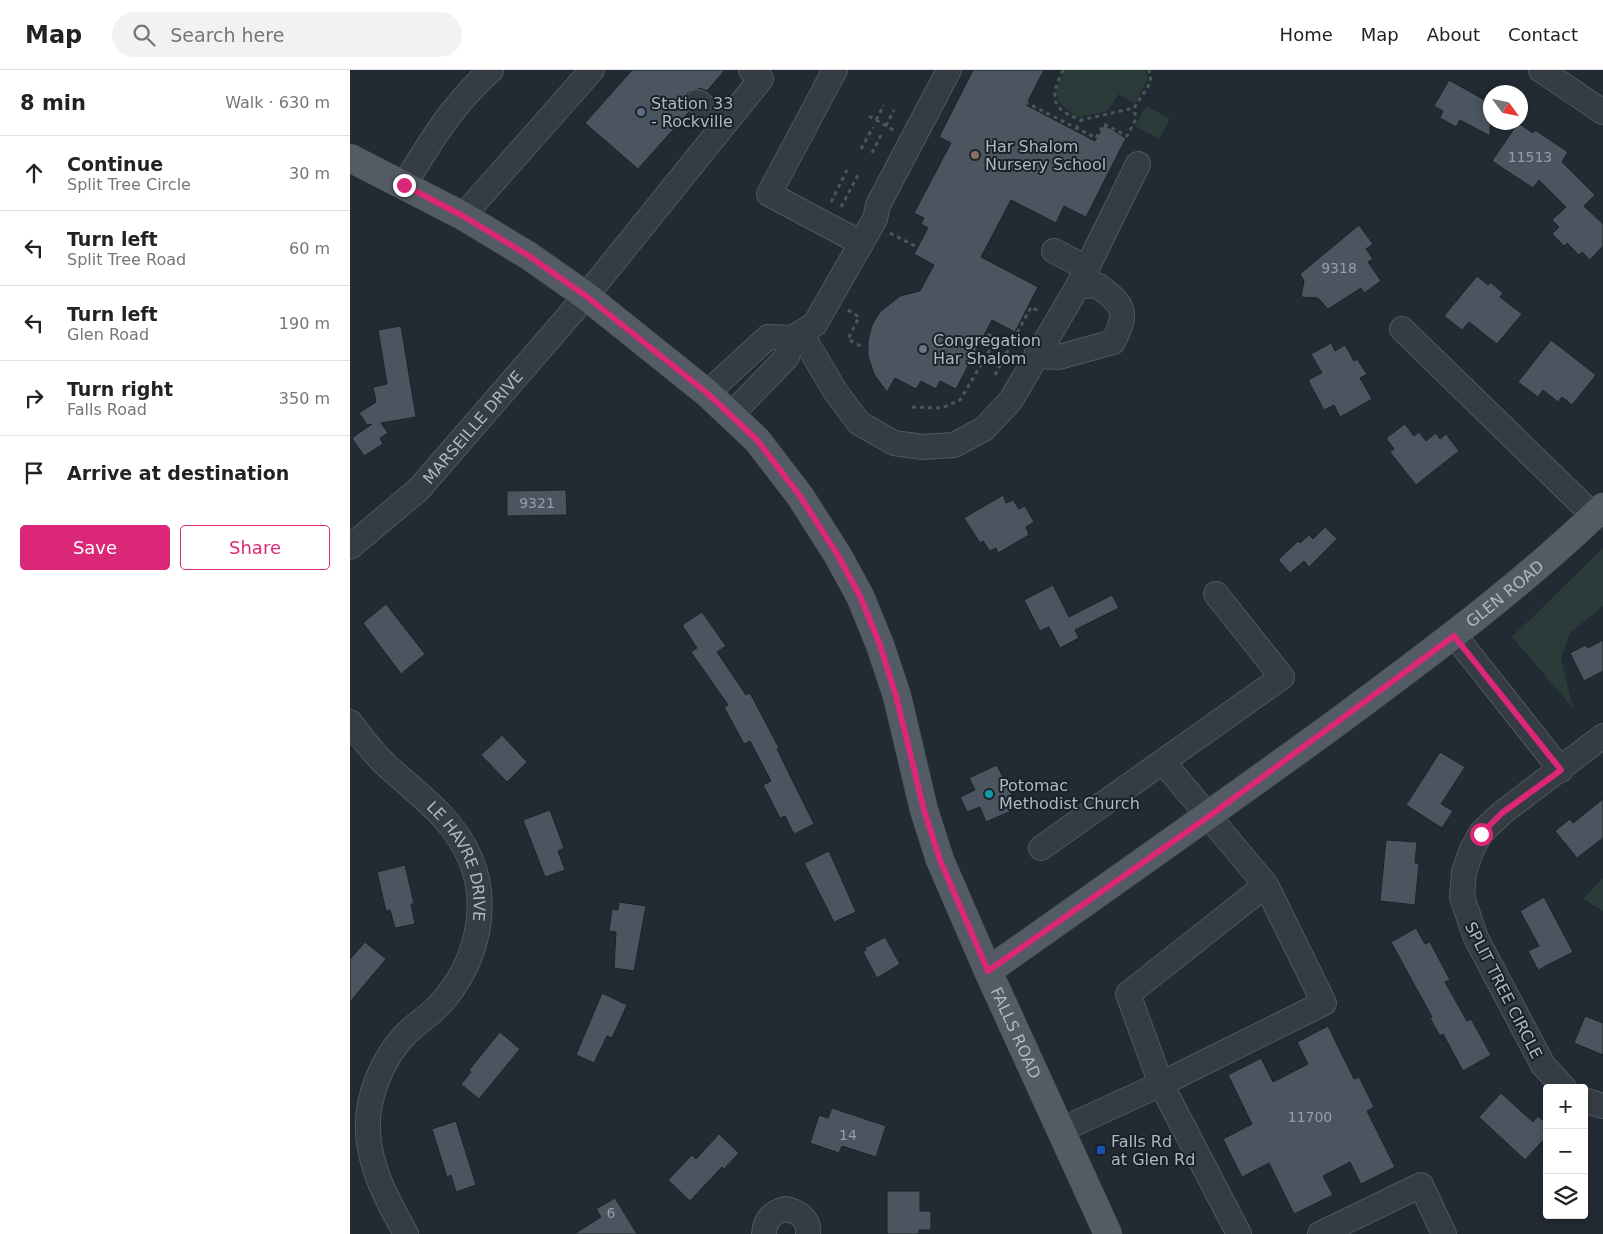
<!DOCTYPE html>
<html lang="en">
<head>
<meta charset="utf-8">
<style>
  body { margin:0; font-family:"DejaVu Sans",sans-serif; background:#f2f2f2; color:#222 }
  .controls { position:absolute; right:15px; bottom:15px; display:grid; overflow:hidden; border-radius:5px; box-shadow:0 2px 8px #0003 }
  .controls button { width:45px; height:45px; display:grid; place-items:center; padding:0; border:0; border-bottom:1px solid #e0e0e0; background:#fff; color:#222; font:25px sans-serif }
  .compass { position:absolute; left:1133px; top:15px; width:45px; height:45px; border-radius:50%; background:#fff; box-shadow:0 2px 8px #0003; rotate:123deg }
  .stop { position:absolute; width:15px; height:15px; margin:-11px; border:4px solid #db2777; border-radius:50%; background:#fff }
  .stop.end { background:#db2777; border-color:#fff; box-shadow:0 1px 5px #0008 }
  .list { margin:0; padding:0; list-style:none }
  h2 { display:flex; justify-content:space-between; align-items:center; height:65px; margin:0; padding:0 20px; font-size:21px }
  h2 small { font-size:16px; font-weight:400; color:#767676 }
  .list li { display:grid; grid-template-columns:32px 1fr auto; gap:15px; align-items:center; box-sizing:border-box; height:75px; padding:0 20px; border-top:1px solid #e0e0e0 }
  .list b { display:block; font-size:19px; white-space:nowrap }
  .list p { margin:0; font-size:16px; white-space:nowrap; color:#767676 }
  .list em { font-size:16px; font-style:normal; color:#767676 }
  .actions { display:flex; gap:10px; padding:15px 20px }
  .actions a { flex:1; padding:11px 0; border:1px solid #db2777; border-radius:5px; text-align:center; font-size:18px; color:#db2777 }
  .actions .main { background:#db2777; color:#fff }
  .icon { flex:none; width:28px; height:28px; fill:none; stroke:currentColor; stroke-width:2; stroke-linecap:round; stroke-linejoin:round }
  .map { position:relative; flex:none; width:1253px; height:1164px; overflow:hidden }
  header { display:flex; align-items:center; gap:30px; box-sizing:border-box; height:70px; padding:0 25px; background:#fff; border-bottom:1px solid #e0e0e0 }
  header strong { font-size:24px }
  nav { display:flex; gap:28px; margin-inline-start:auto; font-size:18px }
  .search { width:350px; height:45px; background:#f2f2f2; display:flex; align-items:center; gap:12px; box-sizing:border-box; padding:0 18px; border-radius:28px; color:#767676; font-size:19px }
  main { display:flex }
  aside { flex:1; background:#fff }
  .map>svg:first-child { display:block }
  .green { fill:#2a3b3a }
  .building { fill:#4a555f; stroke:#1c232b }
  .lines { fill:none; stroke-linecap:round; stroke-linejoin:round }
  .minor-casing { stroke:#4f575f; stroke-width:26 }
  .major-casing { stroke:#3e454e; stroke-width:29 }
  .path { stroke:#485859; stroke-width:3; stroke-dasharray:4 4; stroke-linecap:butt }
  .minor { stroke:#353c44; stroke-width:24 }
  .major { stroke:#535b64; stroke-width:28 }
  .route { stroke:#db2777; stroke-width:6 }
  .service-dot { fill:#5c6f8a; stroke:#1a2129; stroke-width:2 }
  .education-dot { fill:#8d6e63; stroke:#1a2129; stroke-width:2 }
  .worship-dot { fill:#6b7280; stroke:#1a2129; stroke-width:2 }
  .culture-dot { fill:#0f9aa8; stroke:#1a2129; stroke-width:2 }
  .transit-dot { fill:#1a4fb4; stroke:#1a2129; stroke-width:2 }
  .labels { text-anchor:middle; stroke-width:4; stroke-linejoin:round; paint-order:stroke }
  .number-label { font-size:14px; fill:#969ea8 }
  .poi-label { font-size:16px; fill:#afb7c1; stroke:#1a2129; text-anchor:start }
  .street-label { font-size:16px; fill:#afb7c1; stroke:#1a2129 }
</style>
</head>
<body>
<header>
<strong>Map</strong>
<div class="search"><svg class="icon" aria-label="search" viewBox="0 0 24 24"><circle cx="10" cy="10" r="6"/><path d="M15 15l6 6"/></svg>Search here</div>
<nav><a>Home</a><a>Map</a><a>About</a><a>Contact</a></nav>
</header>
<main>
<aside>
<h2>8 min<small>Walk · 630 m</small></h2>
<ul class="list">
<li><svg class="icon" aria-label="ahead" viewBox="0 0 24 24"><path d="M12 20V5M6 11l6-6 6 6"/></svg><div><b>Continue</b><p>Split Tree Circle</p></div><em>30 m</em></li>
<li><svg class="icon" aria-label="left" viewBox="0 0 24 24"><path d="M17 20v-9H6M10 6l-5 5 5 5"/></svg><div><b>Turn left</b><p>Split Tree Road</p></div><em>60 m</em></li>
<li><svg class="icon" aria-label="left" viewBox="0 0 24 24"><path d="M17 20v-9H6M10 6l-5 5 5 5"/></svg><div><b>Turn left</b><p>Glen Road</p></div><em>190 m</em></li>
<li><svg class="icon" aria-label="right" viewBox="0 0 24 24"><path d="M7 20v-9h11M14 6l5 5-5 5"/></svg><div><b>Turn right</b><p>Falls Road</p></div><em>350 m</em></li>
<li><svg class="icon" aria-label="arrive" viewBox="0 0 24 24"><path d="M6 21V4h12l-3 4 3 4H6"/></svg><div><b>Arrive at destination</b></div></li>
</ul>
<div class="actions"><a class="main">Save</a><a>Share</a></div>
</aside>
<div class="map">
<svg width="1253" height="1164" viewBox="0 0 1253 1164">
  <rect width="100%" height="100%" fill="#222a33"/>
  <path class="green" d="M 715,0 L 795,0 L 798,8 L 785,34 L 769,24 L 757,41 L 731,47 C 725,46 721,43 717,39 C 700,28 708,15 715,0 Z
    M 796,36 L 820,49 L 809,69 L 785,56 Z
    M 1253,478 L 1253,536 L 1220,563 L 1211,588 L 1223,638 L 1162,567 Z
    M 1253,808 L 1253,841 L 1233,829 Z"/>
  <path class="building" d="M 282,0 L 375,0 L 357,21 L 350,18 L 338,23 L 334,30 L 339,42 L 288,99 L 235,53 Z
    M 623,0 L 694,0 L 676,35 L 745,71 L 754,55 L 776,68 L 736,147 L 714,136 L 706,153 L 661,130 L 631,187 L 688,217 L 665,262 L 642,250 L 606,319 L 590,311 L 586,319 L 571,311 L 566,319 L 545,308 L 537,322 L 524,304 L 518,286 L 518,271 L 522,255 L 530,242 L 550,226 L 570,221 L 584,195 L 564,184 L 578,158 L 571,154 L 574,148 L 564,143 L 601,73 L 589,67 Z
    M 1099,10 L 1140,33 L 1140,66 L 1110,50 L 1106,57 L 1090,48 L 1093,41 L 1084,36 Z
    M 1168,53 L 1183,63 L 1185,60 L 1218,82 L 1212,92 L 1245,125 L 1234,136 L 1253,154 L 1253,176 L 1240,190 L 1232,182 L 1229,185 L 1217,173 L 1214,176 L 1202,164 L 1209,157 L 1202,150 L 1216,137 L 1189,110 L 1183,118 L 1142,91 Z
    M 1009,155 L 1023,174 L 1016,179 L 1023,189 L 1018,192 L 1031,211 L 1014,223 L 1011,218 L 978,239 L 968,228 L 951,227 L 954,211 L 950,204 Z
    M 1127,206 L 1138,215 L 1140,212 L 1153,223 L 1150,227 L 1172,244 L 1147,274 L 1119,252 L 1112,260 L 1094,246 Z
    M 51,256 L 66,347 L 31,353 L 38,363 L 30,368 L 33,374 L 14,386 L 2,368 L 22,354 L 17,355 L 9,343 L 26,332 L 23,317 L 37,314 L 28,260 Z
    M 1201,270 L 1246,305 L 1222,335 L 1212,327 L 1208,332 L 1193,320 L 1188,327 L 1168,312 Z
    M 981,273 L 985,281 L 995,275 L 1004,291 L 1007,289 L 1017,304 L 1010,308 L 1022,329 L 990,347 L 984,335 L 974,340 L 958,310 L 972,303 L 961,284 Z
    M 1055,354 L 1064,366 L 1069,362 L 1076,371 L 1086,363 L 1090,369 L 1096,364 L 1109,381 L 1066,415 L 1040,382 L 1044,379 L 1036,368 Z
    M 216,420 L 217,445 L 157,446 L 157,421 Z
    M 653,425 L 656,433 L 663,430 L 669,439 L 675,436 L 684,452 L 676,457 L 679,465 L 648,483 L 646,478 L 640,481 L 633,471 L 630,473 L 614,448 Z
    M 975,457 L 987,469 L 959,497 L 954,491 L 940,503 L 928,490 L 948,471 L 950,473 L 959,465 L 963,469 Z
    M 703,515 L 719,547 L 762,525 L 769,538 L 725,560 L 729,568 L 710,578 L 699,557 L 690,561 L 674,530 Z
    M 36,534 L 75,584 L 51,604 L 13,553 Z
    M 352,542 L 376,576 L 367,582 L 396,625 L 400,623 L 429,678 L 427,679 L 464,754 L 444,764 L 435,746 L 430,748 L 413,715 L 421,711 L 400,671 L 394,674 L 374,637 L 378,635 L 341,582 L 347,578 L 332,555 Z
    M 1253,570 L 1253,601 L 1234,611 L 1220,583 L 1236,575 L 1238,578 Z
    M 152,665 L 177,692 L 157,712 L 131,685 Z
    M 1090,682 L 1115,697 L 1091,734 L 1103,741 L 1092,758 L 1056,735 Z
    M 647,695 L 668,738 L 636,752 L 630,737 L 617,742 L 610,727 L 625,720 L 619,708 Z
    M 1253,729 L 1253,768 L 1227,788 L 1205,761 L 1220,749 L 1223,753 Z
    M 200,740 L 214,778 L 208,781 L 215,800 L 195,807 L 173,750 Z
    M 1036,770 L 1067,772 L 1065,793 L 1069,793 L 1065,835 L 1030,831 Z
    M 479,781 L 506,842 L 484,852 L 454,793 Z
    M 55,795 L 64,834 L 61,834 L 65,854 L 45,858 L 40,840 L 36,841 L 27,802 Z
    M 1194,827 L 1223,882 L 1188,900 L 1178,881 L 1189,876 L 1170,841 Z
    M 269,832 L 296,836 L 284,901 L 264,898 L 266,862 L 259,861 L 262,839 L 268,840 Z
    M 1066,858 L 1075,874 L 1080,872 L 1100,910 L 1095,912 L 1117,951 L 1121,949 L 1141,985 L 1113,1001 L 1093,964 L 1090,966 L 1080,948 L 1082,947 L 1041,872 Z
    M 535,867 L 550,894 L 527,908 L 513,882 L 516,880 L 515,878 Z
    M 15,872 L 36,889 L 0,932 L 0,889 Z
    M 252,923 L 277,935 L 262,968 L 257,966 L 244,993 L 226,985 Z
    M 1235,946 L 1253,953 L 1253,985 L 1224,973 Z
    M 978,956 L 1004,1009 L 1009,1007 L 1024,1037 L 1017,1041 L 1045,1097 L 1011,1114 L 1000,1092 L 973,1106 L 983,1125 L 944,1144 L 919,1093 L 892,1107 L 873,1069 L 902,1054 L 878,1005 L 911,988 L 923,1012 L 958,994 L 947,972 Z
    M 150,962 L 170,979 L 129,1029 L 111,1014 L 121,1002 L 119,1000 Z
    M 1151,1023 L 1183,1052 L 1188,1046 L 1197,1054 L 1197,1066 L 1175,1090 L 1129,1047 Z
    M 482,1038 L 536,1056 L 526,1087 L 492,1076 L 489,1083 L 460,1073 L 469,1045 L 478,1048 Z
    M 106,1051 L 126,1115 L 106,1122 L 101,1105 L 97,1107 L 82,1059 Z
    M 369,1064 L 389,1083 L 374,1099 L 372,1097 L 340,1131 L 318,1110 L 342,1085 L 346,1089 Z
    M 537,1121 L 570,1121 L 570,1141 L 581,1141 L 581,1160 L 569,1160 L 569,1164 L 537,1164 Z
    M 265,1128 L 287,1164 L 224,1164 L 251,1147 L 246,1139 Z"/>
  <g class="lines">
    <defs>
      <g id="minor">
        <path d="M 485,0 L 419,124 L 511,173"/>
        <path d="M 1191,0 L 1253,42"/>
        <path d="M 348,32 L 374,54"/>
        <path d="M 54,115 C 81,71 102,35 141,0"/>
        <path d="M 113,146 L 242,0"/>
        <path d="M 704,181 L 737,198"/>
        <path d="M 728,216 L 788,94"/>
        <path d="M 1052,259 L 1244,446"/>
        <path d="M 451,263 L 485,321 L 509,353 L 544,373 L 573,377 L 604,375 L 634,359 L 661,330 L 728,216 L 747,215 C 774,235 779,241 763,272 L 709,287 L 686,286"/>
        <path d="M 357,323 L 418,267 L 442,268 L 465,254 L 525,149 L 528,135 L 599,0"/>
        <path d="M 381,345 L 437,287 L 442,268"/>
        <path id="s1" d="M 0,477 L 69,419 L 236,226 L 411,9 L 401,0"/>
        <path d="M 1105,566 L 1211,700"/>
        <path id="s2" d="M 0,652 C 11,667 23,683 37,696 C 68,724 103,748 120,788 C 141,837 126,893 92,932 C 81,945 66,953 55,965 C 32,989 16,1028 18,1062 C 20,1100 38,1131 56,1164"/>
        <path d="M 813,692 L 916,815 L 974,933 L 811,1014 L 778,924 L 916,815"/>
        <path d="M 691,778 L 932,607 L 866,524"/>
        <path d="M 1214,1018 L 1193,995 L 1126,868 L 1112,827 L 1114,802 L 1122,779 L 1131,763 L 1152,743 L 1253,666"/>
        <path d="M 1234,1030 L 1253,1036"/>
        <path d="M 711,1060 L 811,1014 L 889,1164"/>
        <path d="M 414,1164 C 415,1150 421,1143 435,1139 C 448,1141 460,1149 458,1164"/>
        <path d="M 970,1164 L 1071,1115 L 1094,1164"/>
      </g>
      <g id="major">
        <path id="s3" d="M 0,88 L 113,146 L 179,186 L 236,226 L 357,323 L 407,370 L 450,426 L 487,484 L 510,526 L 530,575 L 547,626 L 574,740 L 590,790 L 638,901 L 758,1164"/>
        <path id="s4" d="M 638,901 C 753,820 868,739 982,656 C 1075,587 1169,518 1253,437"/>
      </g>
    </defs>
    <use href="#minor" class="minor-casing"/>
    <use href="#major" class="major-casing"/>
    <path class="path" d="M 713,0 C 700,27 700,39 731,50 L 784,38 L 801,12 L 799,0
      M 675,32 L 746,68 L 754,54 L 777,66 L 786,49 L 784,38
      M 519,46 L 545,61
      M 526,50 L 534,35
      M 536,56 L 544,40
      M 726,59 L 731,50
      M 511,79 L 523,57
      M 522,83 L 532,63
      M 481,132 L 497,100
      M 491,137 L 508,105
      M 540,163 L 565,176
      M 498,240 L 509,247 L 498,269 L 514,278
      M 664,269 L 670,273
      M 645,305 L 681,237 L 690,242
      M 562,337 L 592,338 L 610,330 L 647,268 L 635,263"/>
    <use href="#minor" class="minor"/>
    <use href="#major" class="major"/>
  </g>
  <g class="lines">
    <path class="route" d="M 54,115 L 113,146 L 179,186 L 236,226 L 357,323 L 407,370 L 450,426 L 487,484 L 510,526 L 530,575 L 546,626 L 574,740 L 590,790 L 638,901 L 858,747 L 1104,566 L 1211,700 L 1152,743 L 1131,764"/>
  </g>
  <circle class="service-dot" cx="291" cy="42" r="5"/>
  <circle class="education-dot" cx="625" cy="85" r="5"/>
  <circle class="worship-dot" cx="573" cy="279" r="5"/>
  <circle class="culture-dot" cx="639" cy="724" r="5"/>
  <rect class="transit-dot" x="746" y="1075" width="10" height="10" rx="2.5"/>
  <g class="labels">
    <g class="number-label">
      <text x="1180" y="92">11513</text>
      <text x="989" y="203">9318</text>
      <text x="187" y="438">9321</text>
      <text x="960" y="1052">11700</text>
      <text x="498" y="1070">14</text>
      <text x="261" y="1148">6</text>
    </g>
    <g class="poi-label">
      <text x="301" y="39">Station 33<tspan x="301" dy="18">- Rockville</tspan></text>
      <text x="635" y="82">Har Shalom<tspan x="635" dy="18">Nursery School</tspan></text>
      <text x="583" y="276">Congregation<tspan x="583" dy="18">Har Shalom</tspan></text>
      <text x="649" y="721">Potomac<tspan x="649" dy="18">Methodist Church</tspan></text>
      <text x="761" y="1077">Falls Rd<tspan x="761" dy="18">at Glen Rd</tspan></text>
    </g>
    <g class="street-label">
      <text dy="6" stroke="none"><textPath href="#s1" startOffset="172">MARSEILLE DRIVE</textPath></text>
      <text dy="6" stroke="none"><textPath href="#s4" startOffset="640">GLEN ROAD</textPath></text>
      <text dy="6" stroke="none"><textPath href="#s2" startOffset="181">LE HAVRE DRIVE</textPath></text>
      <text transform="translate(1154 920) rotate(63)" y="6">SPLIT TREE CIRCLE</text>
      <text dy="6" stroke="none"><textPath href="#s3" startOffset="1150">FALLS ROAD</textPath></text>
    </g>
  </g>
</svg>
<div class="controls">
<button>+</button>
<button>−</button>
<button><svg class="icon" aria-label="layers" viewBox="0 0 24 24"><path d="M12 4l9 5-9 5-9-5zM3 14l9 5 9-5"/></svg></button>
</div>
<svg class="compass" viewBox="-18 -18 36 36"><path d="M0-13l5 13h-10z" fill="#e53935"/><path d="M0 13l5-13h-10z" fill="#767676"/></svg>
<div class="stop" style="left:1131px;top:764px"></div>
<div class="stop end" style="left:54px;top:115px"></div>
</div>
</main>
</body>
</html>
